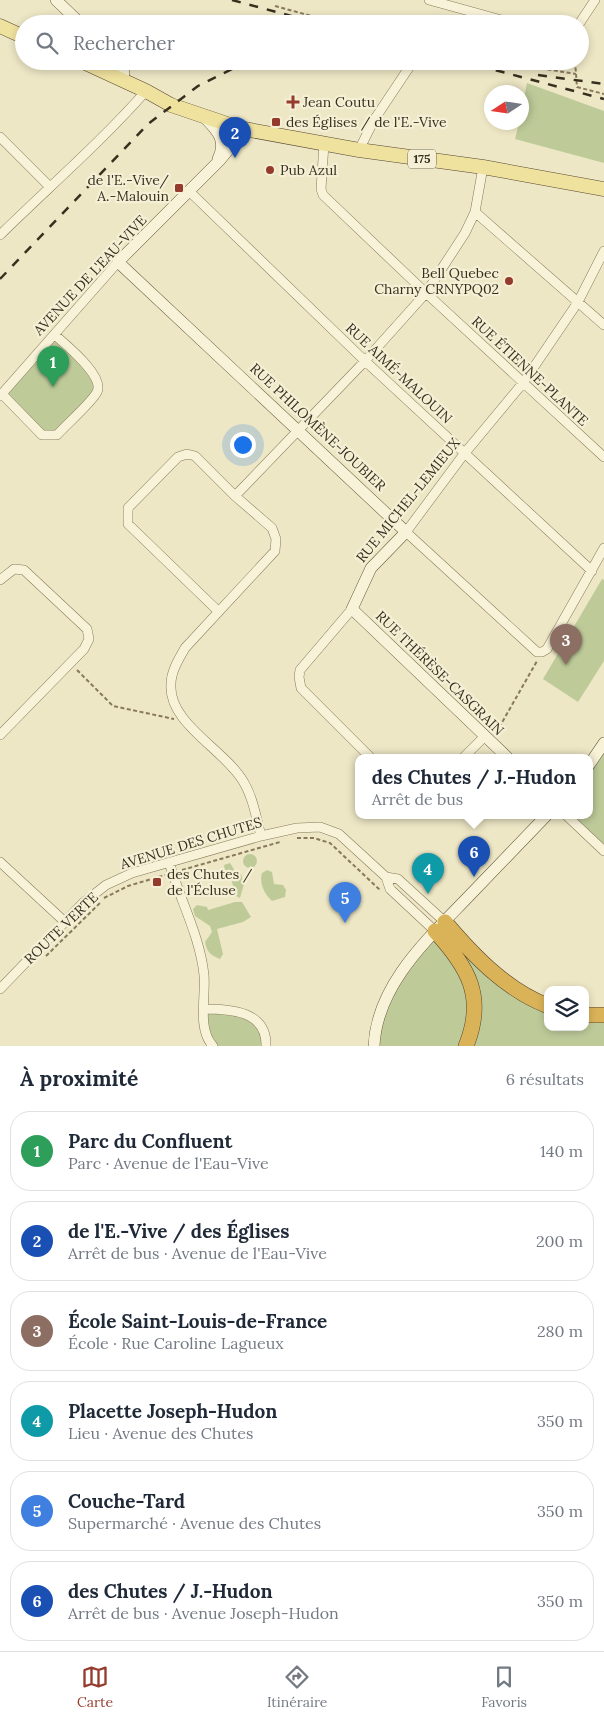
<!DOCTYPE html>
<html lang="fr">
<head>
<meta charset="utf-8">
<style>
  body { margin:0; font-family:Lora,serif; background:#f2f2f3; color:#1f2937 }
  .controls { position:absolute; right:15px; bottom:15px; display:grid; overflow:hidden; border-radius:10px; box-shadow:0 2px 8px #0003 }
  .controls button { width:45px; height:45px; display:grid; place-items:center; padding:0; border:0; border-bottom:1px solid #e0e1e3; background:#fff; color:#1f2937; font:25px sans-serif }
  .compass { position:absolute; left:484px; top:85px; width:45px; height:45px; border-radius:50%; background:#fff; box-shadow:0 2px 8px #0003; rotate:258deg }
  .you { position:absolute; left:242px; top:444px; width:18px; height:18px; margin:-12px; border:4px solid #fff; border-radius:50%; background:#1a73e8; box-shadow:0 0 0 8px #1a73e833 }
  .badge { display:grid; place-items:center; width:32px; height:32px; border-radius:50%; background:#953b2d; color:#fff; font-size:16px; font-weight:700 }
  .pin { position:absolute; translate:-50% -41px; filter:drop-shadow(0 1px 2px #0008) }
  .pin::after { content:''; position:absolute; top:26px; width:18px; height:15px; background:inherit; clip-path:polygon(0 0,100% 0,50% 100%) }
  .popup { position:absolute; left:355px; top:754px; width:238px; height:65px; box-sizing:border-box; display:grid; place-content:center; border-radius:10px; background:#fff; filter:drop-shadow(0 1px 4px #0005); font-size:16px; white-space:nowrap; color:#747a83 }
  .popup b { font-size:19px; color:#1f2937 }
  .popup::after { content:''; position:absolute; left:50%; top:100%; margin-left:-10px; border:10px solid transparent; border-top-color:#fff }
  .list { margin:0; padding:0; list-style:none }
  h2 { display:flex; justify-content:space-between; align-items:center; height:65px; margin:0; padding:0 20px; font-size:21px }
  h2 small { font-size:16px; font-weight:400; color:#747a83 }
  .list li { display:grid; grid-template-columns:32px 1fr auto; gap:15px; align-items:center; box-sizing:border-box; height:80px; margin:0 10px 10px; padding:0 10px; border:1px solid #e0e1e3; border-radius:20px }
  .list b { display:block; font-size:19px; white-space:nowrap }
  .list p { margin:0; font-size:16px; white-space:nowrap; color:#747a83 }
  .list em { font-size:16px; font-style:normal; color:#747a83 }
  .icon { flex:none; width:28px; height:28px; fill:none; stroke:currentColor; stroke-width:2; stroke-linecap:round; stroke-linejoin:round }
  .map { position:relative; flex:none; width:604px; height:1046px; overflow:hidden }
  .search { position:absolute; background:#fff; box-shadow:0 2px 8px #0003; left:15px; right:15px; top:15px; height:55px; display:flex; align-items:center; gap:12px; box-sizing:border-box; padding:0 18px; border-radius:28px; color:#747a83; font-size:19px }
  .sheet { height:605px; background:#fff }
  nav { display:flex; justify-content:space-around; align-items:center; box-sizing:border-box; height:70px; border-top:1px solid #e0e1e3; background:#fff; font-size:14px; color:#747a83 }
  nav a { display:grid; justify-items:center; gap:2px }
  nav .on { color:#953b2d }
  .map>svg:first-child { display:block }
  .green { fill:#becb99 }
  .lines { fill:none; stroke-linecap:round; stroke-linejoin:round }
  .street-casing { stroke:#88795c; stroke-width:10 }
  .secondary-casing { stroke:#6a5a3f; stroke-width:12 }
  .primary-casing { stroke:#564730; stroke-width:15 }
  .highway-casing { stroke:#564730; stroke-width:16 }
  .path { stroke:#88795c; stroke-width:2; stroke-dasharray:4 2.5; stroke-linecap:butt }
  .street { stroke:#f8f3d8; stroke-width:9 }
  .secondary { stroke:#f8f3d8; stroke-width:11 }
  .primary { stroke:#efe19e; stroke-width:14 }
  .highway { stroke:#dab359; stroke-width:15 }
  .rail { stroke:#382f1f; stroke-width:2.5; stroke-dasharray:9 9; stroke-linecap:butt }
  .poi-dot { fill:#953b2d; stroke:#f5f0d5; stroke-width:2 }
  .labels { text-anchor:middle; stroke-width:4.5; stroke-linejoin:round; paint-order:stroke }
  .shield { fill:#f5f0d5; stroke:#716956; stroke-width:1 }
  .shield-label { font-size:12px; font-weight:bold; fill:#382f1f }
  .poi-label { font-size:14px; fill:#382f1f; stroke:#f5f0d5; text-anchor:start }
  .street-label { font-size:14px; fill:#382f1f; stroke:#f5f0d5 }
</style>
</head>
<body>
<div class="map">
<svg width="604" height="1046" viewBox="0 0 604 1046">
  <rect width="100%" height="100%" fill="#ede7c5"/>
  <path class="green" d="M 527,83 L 604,111 L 604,163 L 515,139 L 519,123 L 522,122 L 522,109 Z
    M 55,335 L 93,373 L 97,392 L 49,436 L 2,394 Z
    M 602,579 L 604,580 L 604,661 L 578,702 L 543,679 Z
    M 604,739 L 604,845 L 573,816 L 589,816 L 589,761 Z
    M243 861a7 7 0 1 1 14 0a7 7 0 1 1-14 0Z
    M 230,863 L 235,871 L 241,874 L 244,884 L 240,898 L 236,896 L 230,875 L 225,871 L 224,865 Z
    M 267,870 L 272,872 L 274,884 L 283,885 L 286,890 L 285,897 L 272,901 C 264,894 259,883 262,873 Z
    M 235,902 L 242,902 L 251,917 L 243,922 L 217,929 L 223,954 L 220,959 C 210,955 207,952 205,942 L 212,932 L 210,926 L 195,916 L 193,909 L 197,905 L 207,907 L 208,910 Z
    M 435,931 L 508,985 L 548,1006 L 548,1027 L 585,1027 L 585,1014 L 604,1015 L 604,1046 L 374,1046 L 390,993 Z
    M 204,1009 L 257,1020 L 266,1046 L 213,1046 L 208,1040 Z"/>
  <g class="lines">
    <defs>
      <path id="street" d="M 429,0 L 516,24
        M 579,24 L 595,0
        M 0,137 L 49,186
        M 324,144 L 321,189 L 323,195 L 426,293 L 604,457
        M 359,150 L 374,120 L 410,66
        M 190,192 L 365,361 L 592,571
        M 475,212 L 604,325
        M 0,235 C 49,187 101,142 146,91
        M 604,251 L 578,302 L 523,383 L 464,454 L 406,532 L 537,652 L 542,652 L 547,649 L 604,548
        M 2,394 L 42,435 L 57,435 C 66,425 92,402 97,392 C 105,376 66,345 55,335
        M 0,396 L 118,262
        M 235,496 L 365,361 L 426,293 L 465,233 L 475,212 L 483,167
        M 0,580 L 14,569 L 24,570 L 87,629 L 89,639 L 84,649 L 0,735
        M 352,609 L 300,670 L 299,677 L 301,688 L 371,758
        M 218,611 L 128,524 L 128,508 L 178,457 L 187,454 L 195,456 L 235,496 L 272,528 L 276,539 L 275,551 L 185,648 C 179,659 171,671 171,684 C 168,723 224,749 243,781 C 253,797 256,817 261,836
        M 463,758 L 485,736
        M 567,816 L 604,851
        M 0,862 L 65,922
        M 169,862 C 180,900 200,936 204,975 C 206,997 197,1029 213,1046
        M 386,877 L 398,879 L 445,922
        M 0,989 L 83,903 L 106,885 L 132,873 L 261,836 L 297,828 L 320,827 L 339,834 L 386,877 L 390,889 L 435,931
        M 204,1009 C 231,1009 267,1011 266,1046"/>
      <path id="secondary" d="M 56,0 L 81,24
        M 119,61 L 124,73 L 122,80
        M 205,118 C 218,131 227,141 218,159
        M 239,128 L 230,148 L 220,160 L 118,262 L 406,532 L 371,568 L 352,609 L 508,758
        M 589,765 L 604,743
        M 374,1046 C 377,983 430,937 470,895 C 495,869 521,842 546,816"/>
      <path id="primary" d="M 0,26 L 24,37
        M 81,61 L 146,91 L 171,105 L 239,128 L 359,150 L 483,167 L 604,189"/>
      <path id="highway" d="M 445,922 C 473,955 506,990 548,1006
        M 435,931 C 468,967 486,997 466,1046
        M 585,1015 L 604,1015"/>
    </defs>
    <use href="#street" class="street-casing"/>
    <use href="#secondary" class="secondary-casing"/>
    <use href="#primary" class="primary-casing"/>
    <use href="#highway" class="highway-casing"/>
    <path class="path" d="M 275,6 L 341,24
      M 496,61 L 576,74
      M 575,61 L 577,87 L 604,94
      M 77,670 L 113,706 L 174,719
      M 496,733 L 537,661
      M 297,838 L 314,838 L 330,843 L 380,890
      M 182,870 L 280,842
      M 104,898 L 128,886 L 165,875
      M 46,956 L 101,902"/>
    <use href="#street" class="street"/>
    <use href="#secondary" class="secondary"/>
    <use href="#primary" class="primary"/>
    <use href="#highway" class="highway"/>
    <path class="rail" d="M 232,0 L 321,24
      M 461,61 L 604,99
      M 538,75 L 604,84
      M 0,279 L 148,124 L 198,86 L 248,61"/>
  </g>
  <g class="poi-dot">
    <path d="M290.5 94.5h5v5h5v5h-5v5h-5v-5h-5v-5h5z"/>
    <rect x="271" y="117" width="10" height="10" rx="2.5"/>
    <circle cx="270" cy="170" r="5"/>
    <rect x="174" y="183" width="10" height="10" rx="2.5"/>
    <circle cx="509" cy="281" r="5"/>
    <rect x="152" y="877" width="10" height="10" rx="2.5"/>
  </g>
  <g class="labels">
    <rect class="shield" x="408" y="149.5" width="28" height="19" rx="4"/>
    <g class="shield-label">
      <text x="422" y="163">175</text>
    </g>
    <g class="poi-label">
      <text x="303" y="107">Jean Coutu</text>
      <text x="286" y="127">des Églises / de l'E.-Vive</text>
      <text x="280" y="175">Pub Azul</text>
      <text x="169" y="185" text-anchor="end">de l'E.-Vive/<tspan x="169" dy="16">A.-Malouin</tspan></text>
      <text x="499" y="278" text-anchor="end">Bell Quebec<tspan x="499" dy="16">Charny CRNYPQ02</tspan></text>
      <text x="167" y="879">des Chutes /<tspan x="167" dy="16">de l'Écluse</tspan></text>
    </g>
    <g class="street-label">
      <text transform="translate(90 275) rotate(-47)" y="5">AVENUE DE L'EAU-VIVE</text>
      <text transform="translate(530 371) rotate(43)" y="5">RUE ÉTIENNE-PLANTE</text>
      <text transform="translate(399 373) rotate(43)" y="5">RUE AIMÉ-MALOUIN</text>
      <text transform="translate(318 427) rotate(43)" y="5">RUE PHILOMÈNE-JOUBIER</text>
      <text transform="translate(408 500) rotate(-51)" y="5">RUE MICHEL-LEMIEUX</text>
      <text transform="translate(440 673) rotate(44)" y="5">RUE THÉRÈSE-CASGRAIN</text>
      <text transform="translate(191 843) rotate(-17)" y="5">AVENUE DES CHUTES</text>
      <text transform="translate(61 928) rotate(-44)" y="5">ROUTE VERTE</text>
    </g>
  </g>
</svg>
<div class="controls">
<button><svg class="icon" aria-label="layers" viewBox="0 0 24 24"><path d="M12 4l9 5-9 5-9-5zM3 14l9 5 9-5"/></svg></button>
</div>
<svg class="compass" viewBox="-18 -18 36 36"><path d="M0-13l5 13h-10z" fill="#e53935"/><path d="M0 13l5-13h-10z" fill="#747a83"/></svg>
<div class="you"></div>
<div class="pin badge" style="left:53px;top:387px;background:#2e9e5b">1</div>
<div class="pin badge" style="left:235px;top:158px;background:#1a4fb4">2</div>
<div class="pin badge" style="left:566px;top:665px;background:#8d6e63">3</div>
<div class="pin badge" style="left:428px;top:894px;background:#0f9aa8">4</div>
<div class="pin badge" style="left:345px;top:923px;background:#3f7fe0">5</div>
<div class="pin badge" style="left:474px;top:877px;background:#1a4fb4">6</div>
<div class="popup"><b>des Chutes / J.-Hudon</b>Arrêt de bus</div>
<div class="search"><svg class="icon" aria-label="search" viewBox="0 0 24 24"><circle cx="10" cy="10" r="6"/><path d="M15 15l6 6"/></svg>Rechercher</div>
</div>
<section class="sheet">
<h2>À proximité<small>6 résultats</small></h2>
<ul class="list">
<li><span class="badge" style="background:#2e9e5b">1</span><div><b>Parc du Confluent</b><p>Parc · Avenue de l'Eau-Vive</p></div><em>140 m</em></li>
<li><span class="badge" style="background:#1a4fb4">2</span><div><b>de l'E.-Vive / des Églises</b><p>Arrêt de bus · Avenue de l'Eau-Vive</p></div><em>200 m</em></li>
<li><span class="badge" style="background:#8d6e63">3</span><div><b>École Saint-Louis-de-France</b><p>École · Rue Caroline Lagueux</p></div><em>280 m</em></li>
<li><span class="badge" style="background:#0f9aa8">4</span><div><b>Placette Joseph-Hudon</b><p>Lieu · Avenue des Chutes</p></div><em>350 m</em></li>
<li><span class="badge" style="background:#3f7fe0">5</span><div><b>Couche-Tard</b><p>Supermarché · Avenue des Chutes</p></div><em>350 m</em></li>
<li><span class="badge" style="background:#1a4fb4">6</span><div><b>des Chutes / J.-Hudon</b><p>Arrêt de bus · Avenue Joseph-Hudon</p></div><em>350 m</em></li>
</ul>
</section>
<nav>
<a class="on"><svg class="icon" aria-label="map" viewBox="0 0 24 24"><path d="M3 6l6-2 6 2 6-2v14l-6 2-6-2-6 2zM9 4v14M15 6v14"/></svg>Carte</a>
<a><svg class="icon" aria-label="directions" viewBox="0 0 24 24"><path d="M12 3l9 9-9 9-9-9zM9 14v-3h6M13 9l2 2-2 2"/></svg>Itinéraire</a>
<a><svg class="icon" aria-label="saved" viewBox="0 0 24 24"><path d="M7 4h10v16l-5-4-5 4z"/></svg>Favoris</a>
</nav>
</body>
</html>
